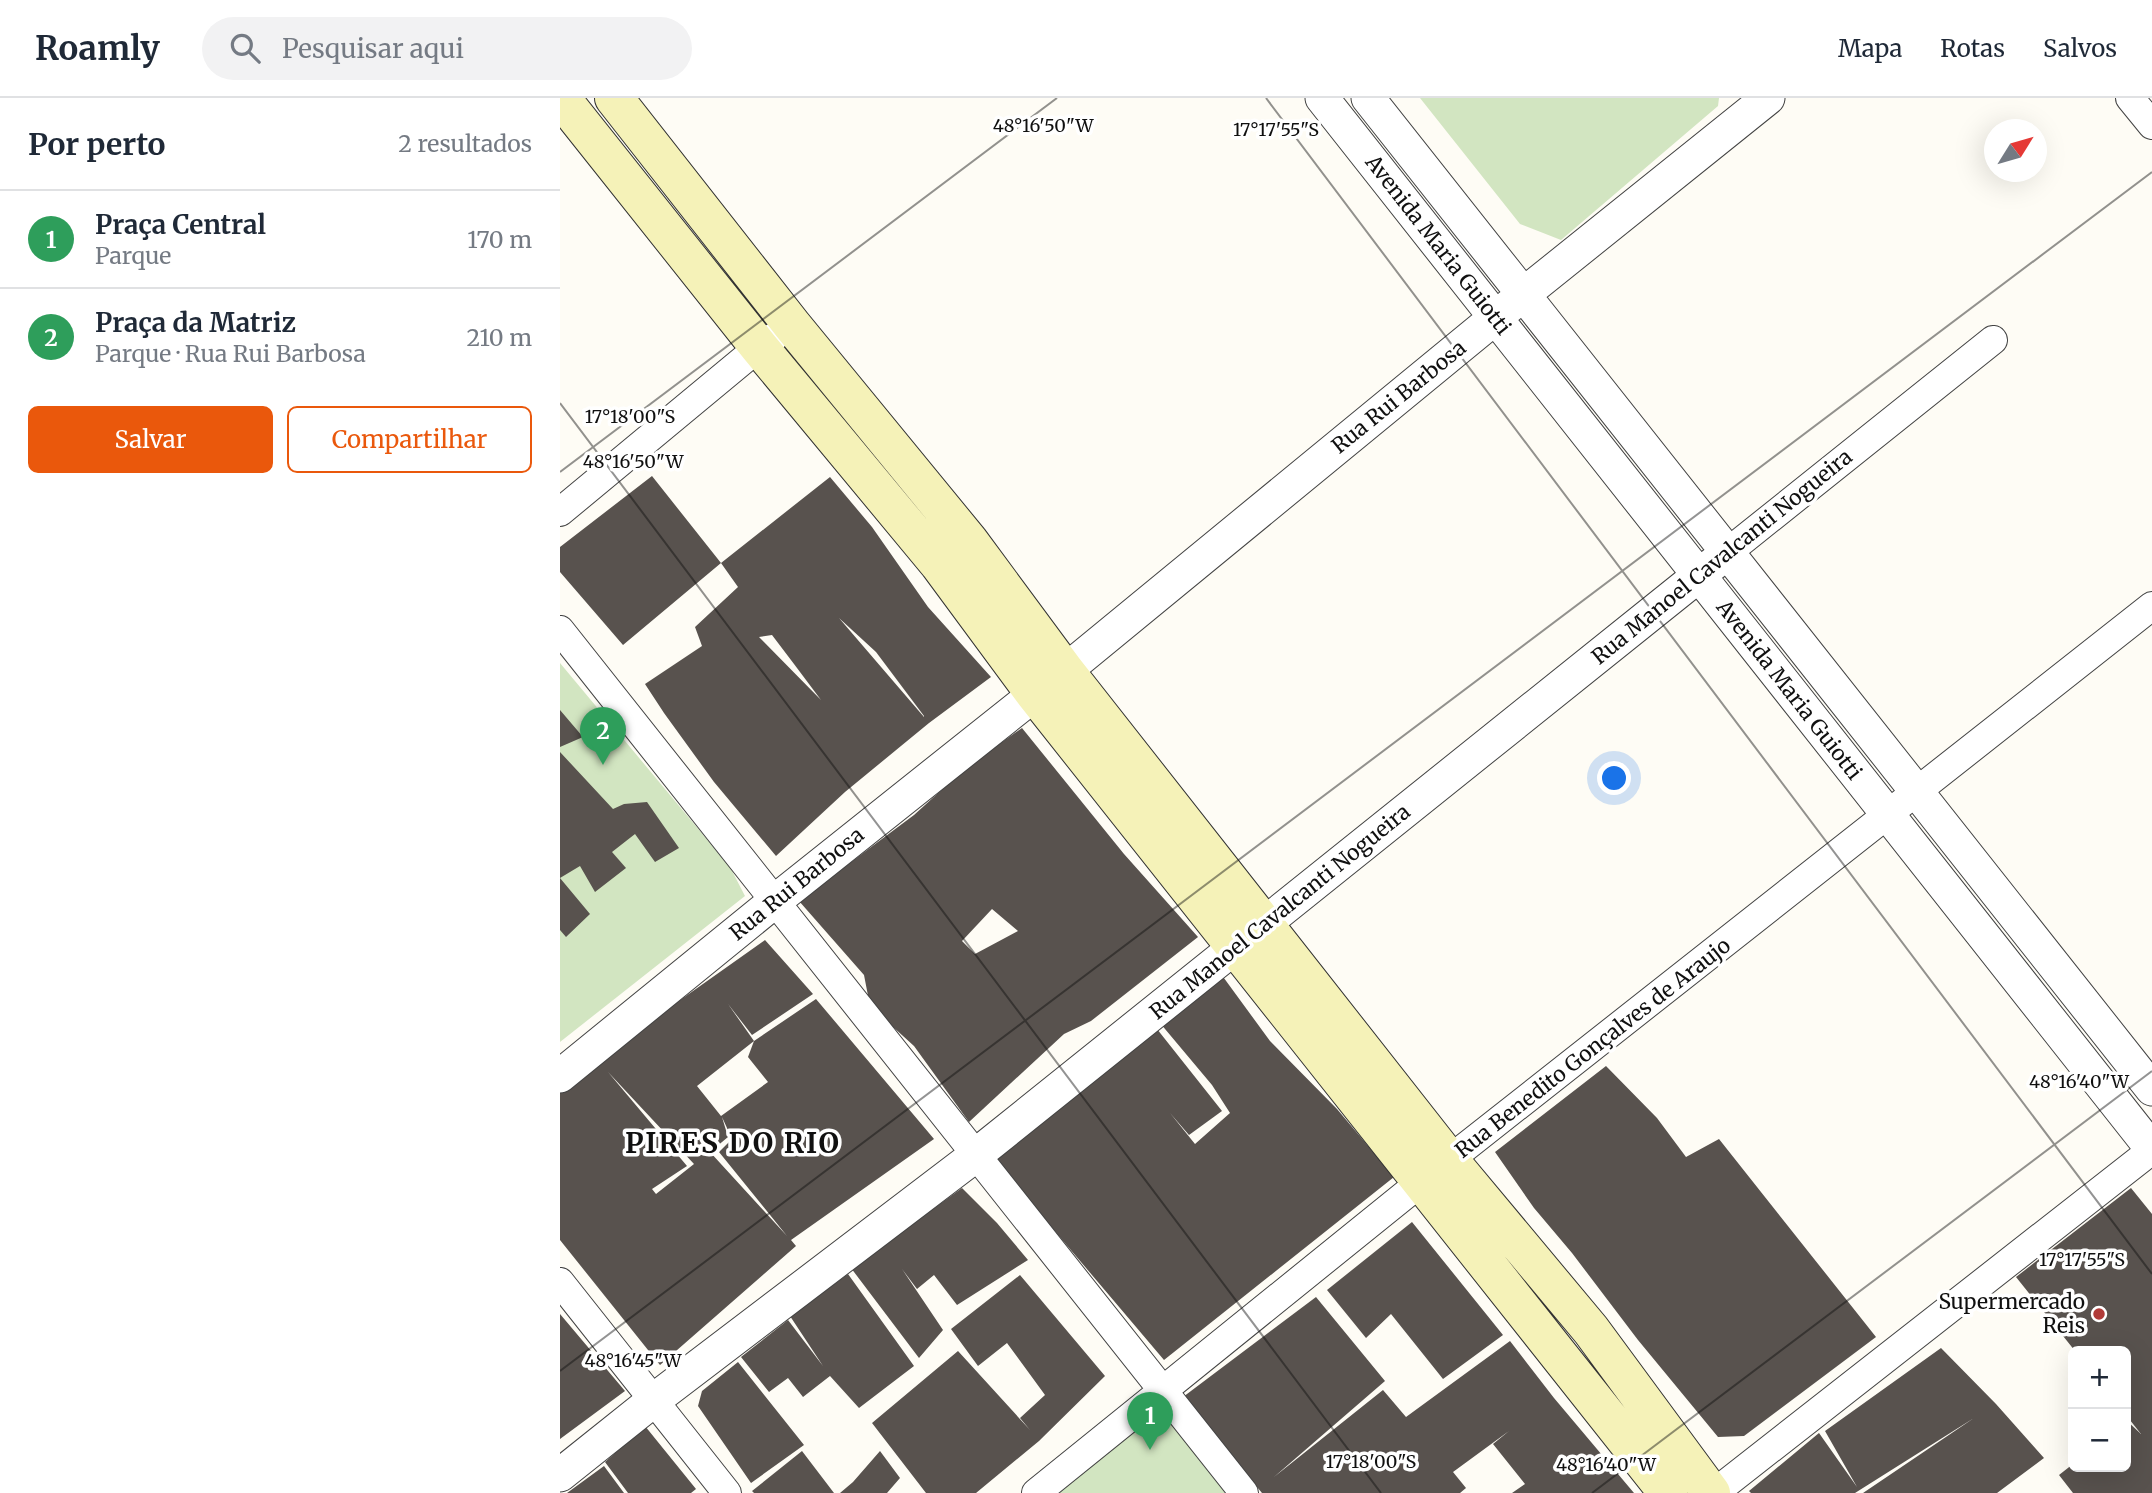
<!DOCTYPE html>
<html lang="pt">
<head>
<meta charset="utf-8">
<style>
  body { margin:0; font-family:Merriweather,serif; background:#f2f2f3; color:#1f2937 }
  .controls { position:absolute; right:21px; bottom:21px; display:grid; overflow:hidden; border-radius:10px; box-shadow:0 7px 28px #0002 }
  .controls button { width:63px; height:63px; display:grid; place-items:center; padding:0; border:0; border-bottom:2px solid #e0e1e3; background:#fff; color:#1f2937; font:35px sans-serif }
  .compass { position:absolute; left:1424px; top:21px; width:63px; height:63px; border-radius:50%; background:#fff; box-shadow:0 7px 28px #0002; rotate:53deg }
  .you { position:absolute; left:1055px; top:681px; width:24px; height:24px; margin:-18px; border:5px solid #fff; border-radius:50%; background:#1a73e8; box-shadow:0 0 0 10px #1a73e833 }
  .badge { display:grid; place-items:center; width:46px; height:46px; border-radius:50%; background:#ea580c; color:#fff; font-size:23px; font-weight:700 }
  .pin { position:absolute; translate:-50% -58px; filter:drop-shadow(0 2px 4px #0008) }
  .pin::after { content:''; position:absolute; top:37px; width:24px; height:21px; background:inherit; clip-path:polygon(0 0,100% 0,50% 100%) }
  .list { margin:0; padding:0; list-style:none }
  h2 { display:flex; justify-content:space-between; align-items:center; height:91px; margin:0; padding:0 28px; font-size:30px }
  h2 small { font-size:23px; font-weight:400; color:#747a83 }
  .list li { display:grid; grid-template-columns:46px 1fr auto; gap:21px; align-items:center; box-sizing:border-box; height:98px; padding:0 28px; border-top:2px solid #e0e1e3 }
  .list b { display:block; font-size:26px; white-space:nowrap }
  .list p { margin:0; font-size:23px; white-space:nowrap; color:#747a83 }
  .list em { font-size:23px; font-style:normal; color:#747a83 }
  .actions { display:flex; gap:14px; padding:21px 28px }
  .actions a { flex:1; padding:16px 0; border:2px solid #ea580c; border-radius:10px; text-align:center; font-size:24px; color:#ea580c }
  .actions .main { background:#ea580c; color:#fff }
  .icon { flex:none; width:38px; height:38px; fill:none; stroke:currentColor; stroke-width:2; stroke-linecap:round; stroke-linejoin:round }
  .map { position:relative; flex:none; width:1592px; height:1395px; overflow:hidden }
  header { display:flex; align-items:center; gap:42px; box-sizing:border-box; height:98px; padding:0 35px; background:#fff; border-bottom:2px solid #e0e1e3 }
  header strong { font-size:33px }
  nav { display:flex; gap:38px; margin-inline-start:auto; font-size:24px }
  .search { width:490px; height:63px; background:#f2f2f3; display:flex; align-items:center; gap:18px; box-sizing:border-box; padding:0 24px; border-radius:38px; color:#747a83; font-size:26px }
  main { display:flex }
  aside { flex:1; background:#fff }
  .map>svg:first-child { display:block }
  .green { fill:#d2e5c1 }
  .building { fill:#58524e; fill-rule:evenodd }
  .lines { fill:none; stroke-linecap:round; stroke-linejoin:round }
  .minor-casing { stroke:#434343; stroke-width:30 }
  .tertiary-casing { stroke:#434343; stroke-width:35 }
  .secondary-casing { stroke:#323232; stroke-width:40 }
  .minor { stroke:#fff; stroke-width:28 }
  .tertiary { stroke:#fff; stroke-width:33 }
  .secondary { stroke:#f5f2b8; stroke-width:38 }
  .ticks { fill:none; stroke:#101010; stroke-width:2; stroke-opacity:0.45 }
  .poi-dot { fill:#b03a38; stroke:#fff; stroke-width:2.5 }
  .labels { text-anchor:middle; stroke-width:7; stroke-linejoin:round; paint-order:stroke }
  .street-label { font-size:21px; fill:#101010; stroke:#fff }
  .poi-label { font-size:21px; fill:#101010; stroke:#fff; text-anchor:end }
  .district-label { font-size:28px; font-weight:bold; letter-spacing:2px; fill:#101010; stroke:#fff }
  .ticks-label { font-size:18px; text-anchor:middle; fill:#101010; stroke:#fff; stroke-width:7; stroke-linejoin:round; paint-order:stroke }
</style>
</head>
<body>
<header>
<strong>Roamly</strong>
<div class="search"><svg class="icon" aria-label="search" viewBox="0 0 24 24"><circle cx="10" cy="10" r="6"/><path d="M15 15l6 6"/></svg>Pesquisar aqui</div>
<nav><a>Mapa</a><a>Rotas</a><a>Salvos</a></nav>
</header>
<main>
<aside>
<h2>Por perto<small>2 resultados</small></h2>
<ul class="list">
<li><span class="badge" style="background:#2e9e5b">1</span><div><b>Praça Central</b><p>Parque</p></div><em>170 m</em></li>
<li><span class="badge" style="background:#2e9e5b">2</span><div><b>Praça da Matriz</b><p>Parque · Rua Rui Barbosa</p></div><em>210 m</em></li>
</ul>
<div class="actions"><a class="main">Salvar</a><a>Compartilhar</a></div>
</aside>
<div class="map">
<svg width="1592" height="1395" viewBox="0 0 1592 1395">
  <rect width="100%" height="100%" fill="#fefcf5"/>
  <path class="green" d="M 860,0 L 1159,0 L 1158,8 L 1001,142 L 960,126 Z
    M 0,565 L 170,769 L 185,798 L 0,944 Z
    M 599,1309 L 667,1395 L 494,1395 Z"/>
  <path class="building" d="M 92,378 L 161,465 L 63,547 L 0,474 L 0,449 Z
    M 270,379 L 312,429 L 368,509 L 431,579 L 369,625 L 285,694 L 216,758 L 154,684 L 104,615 L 85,586 L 142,548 L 135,529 L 178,489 L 161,465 ZM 279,520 L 316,554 L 364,618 L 364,619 ZM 212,537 L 234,566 L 261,602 L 199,539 Z
    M 0,612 L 23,639 L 0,649 Z
    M 462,630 L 564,756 L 638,839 L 531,923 L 504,936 L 409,1024 L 354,948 L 310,908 L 304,877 L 239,803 L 354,717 L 408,668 ZM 432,811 L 458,833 L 415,856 L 402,843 Z
    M 0,654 L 53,711 L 64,706 L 87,704 L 119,750 L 95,764 L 75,736 L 52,754 L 66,770 L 35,794 L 20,768 L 0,780 L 30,816 L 6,839 L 0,832 Z
    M 205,842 L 253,896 L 192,937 L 168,906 L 194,943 L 137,988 L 161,1018 L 208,984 L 188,959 L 194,943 L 256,901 L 374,1041 L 231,1142 L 236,1148 L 100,1267 L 0,1142 L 0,991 L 37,961 ZM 48,974 L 134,1066 L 96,1096 L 92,1091 L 127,1068 ZM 162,1019 L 172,1041 L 159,1054 L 227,1138 L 150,1054 L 168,1039 Z
    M 661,876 L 710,943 L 777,1011 L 834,1079 L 604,1262 L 432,1059 L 488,1013 L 566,958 L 597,931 L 662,1013 L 629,1037 L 610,1015 L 635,1046 L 670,1015 L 652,987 L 600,925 Z
    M 1046,968 L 1097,1020 L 1126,1059 L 1159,1041 L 1316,1239 L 1184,1338 L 1158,1339 L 1078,1242 L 1012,1155 L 974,1110 L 935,1054 Z
    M 402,1090 L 437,1125 L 468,1162 L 397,1207 L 374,1177 L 357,1191 L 342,1171 L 383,1232 L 359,1260 L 291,1170 Z
    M 1571,1090 L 1592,1116 L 1592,1395 L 1513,1395 L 1499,1377 L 1513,1366 L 1513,1369 L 1566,1369 L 1566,1322 L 1581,1336 L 1566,1317 L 1566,1253 L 1515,1253 L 1456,1179 Z
    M 852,1124 L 943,1237 L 883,1281 L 831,1216 L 806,1240 L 767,1192 Z
    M 288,1176 L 354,1268 L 299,1310 L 270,1278 L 243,1299 L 228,1280 L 209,1294 L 181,1259 L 228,1222 L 263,1268 L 230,1218 Z
    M 460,1177 L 545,1278 L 479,1343 L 416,1395 L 366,1395 L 312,1325 L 398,1253 L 470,1332 L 460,1320 L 485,1297 L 447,1245 L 418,1268 L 391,1231 Z
    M 756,1199 L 825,1283 L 714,1379 L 823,1292 L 846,1319 L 950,1243 L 994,1300 L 1074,1395 L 952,1395 L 965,1386 L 933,1346 L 949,1333 L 893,1374 L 906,1390 L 900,1395 L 702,1395 L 623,1299 Z
    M 0,1216 L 65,1293 L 0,1341 Z
    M 1381,1250 L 1436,1306 L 1484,1360 L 1437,1395 L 1303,1395 L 1414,1320 L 1295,1395 L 1191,1395 L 1189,1393 L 1259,1335 L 1297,1389 L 1265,1333 Z
    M 178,1264 L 244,1347 L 191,1385 L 138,1308 L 142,1293 Z
    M 85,1328 L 136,1391 L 131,1395 L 68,1395 L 45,1364 Z
    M 242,1353 L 274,1395 L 194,1395 L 192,1393 Z
    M 320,1353 L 340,1380 L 327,1395 L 280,1395 L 293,1384 Z
    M 44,1368 L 64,1395 L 7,1395 Z"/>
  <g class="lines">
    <defs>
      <path id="minor" d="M 1570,0 L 1592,27
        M 0,414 L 199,249 L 214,239
        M 1168,454 L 1433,242
        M 0,532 L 684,1395
        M 0,1184 L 167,1395
        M 476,1395 L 861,1084 L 1592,508
        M 1154,1395 L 1592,1052"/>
      <path id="tertiary" d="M 762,0 L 1592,1051
        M 808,0 L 1592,991
        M 505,573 L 964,196 L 1208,0
        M 0,978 L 215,803 L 475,596 L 477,582 L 483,574
        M 0,1377 L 94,1302 L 416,1057 L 1168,454"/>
      <path id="secondary" d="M 1,0 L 199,249 L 379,466 L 475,596 L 1108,1395
        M 54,0 L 232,227 L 409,443 L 505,573 L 890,1063 L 1031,1232 L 1151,1395"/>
    </defs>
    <use href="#minor" class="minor-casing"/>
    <use href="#tertiary" class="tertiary-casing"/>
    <use href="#secondary" class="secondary-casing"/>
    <use href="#minor" class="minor"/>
    <use href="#tertiary" class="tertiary"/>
    <use href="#secondary" class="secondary"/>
  </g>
  <path class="ticks" d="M 706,0 L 1592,1176M 0,305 L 821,1395M 0,374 L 497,0M 0,1273 L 1592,74M 1032,1395 L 1592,973"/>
  <circle class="poi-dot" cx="1539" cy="1216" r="7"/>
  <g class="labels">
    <g class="street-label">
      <text transform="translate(878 147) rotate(52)" y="7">Avenida Maria Guiotti</text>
      <text transform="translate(839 299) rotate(-39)" y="7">Rua Rui Barbosa</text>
      <text transform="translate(1162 459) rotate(-39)" y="7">Rua Manoel Cavalcanti Nogueira</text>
      <text transform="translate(1229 592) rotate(52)" y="7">Avenida Maria Guiotti</text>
      <text transform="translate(237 786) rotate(-39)" y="7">Rua Rui Barbosa</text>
      <text transform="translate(720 814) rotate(-39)" y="7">Rua Manoel Cavalcanti Nogueira</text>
      <text transform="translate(1033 950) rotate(-38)" y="7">Rua Benedito Gonçalves de Araujo</text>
    </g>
    <g class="poi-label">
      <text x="1525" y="1211">Supermercado<tspan x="1525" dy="24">Reis</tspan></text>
    </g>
    <g class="district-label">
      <text x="173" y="1055">PIRES DO RIO</text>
    </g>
  </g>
  <g class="ticks-label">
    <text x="483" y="34">48°16'50"W</text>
    <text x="716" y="38">17°17'55"S</text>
    <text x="70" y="325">17°18'00"S</text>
    <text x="73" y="370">48°16'50"W</text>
    <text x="1519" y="990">48°16'40"W</text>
    <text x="1522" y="1168">17°17'55"S</text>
    <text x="73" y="1269">48°16'45"W</text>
    <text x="811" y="1370">17°18'00"S</text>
    <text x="1046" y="1373">48°16'40"W</text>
  </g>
</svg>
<div class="controls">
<button>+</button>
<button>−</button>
</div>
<svg class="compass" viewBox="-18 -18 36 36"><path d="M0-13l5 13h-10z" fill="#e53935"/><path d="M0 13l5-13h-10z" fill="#747a83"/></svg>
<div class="you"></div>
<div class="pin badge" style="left:590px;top:1352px;background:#2e9e5b">1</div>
<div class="pin badge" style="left:43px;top:667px;background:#2e9e5b">2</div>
</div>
</main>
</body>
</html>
